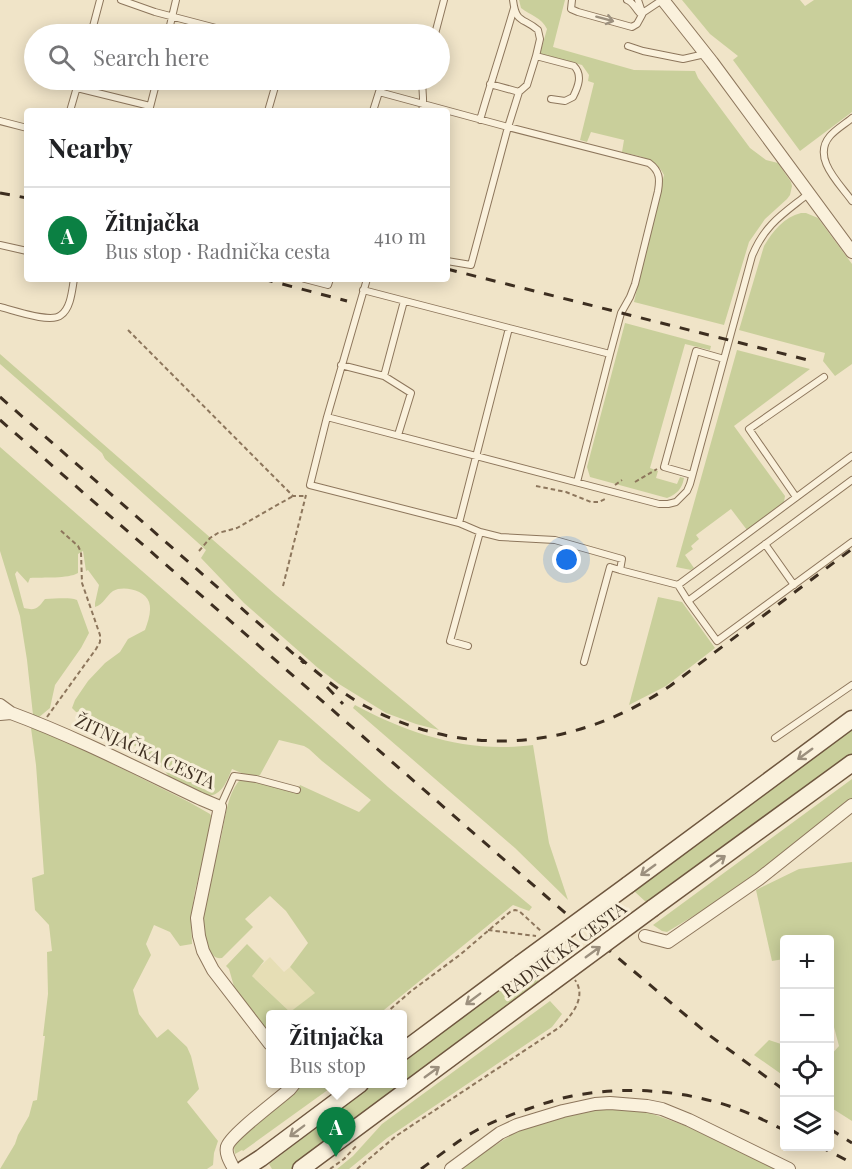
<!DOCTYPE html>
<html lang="en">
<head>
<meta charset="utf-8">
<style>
  body { margin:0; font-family:"Playfair Display",serif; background:#f2f2f2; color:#202124 }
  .controls { position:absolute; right:18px; bottom:18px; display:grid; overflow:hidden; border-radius:6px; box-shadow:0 3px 15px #0003 }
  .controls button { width:54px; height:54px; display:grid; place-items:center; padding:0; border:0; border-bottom:2px solid #e0e0e0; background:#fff; color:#202124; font:30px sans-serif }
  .you { position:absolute; left:567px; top:560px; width:21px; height:21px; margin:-15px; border:4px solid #fff; border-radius:50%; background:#1a73e8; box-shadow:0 0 0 9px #1a73e833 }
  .badge { display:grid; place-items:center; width:39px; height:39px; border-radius:50%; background:#0b8043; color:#fff; font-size:20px; font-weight:700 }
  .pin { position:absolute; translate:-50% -50px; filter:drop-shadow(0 2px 3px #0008) }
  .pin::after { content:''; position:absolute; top:32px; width:21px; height:18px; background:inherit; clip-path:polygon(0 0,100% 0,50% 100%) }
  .popup { position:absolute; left:266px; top:1010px; width:141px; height:78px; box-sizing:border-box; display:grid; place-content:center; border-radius:6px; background:#fff; filter:drop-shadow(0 2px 4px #0005); font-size:20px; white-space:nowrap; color:#757577 }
  .popup b { font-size:22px; color:#202124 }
  .popup::after { content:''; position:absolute; left:50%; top:100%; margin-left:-12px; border:12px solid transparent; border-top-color:#fff }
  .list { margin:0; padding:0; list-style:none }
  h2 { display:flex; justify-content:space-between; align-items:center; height:78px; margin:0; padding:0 24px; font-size:26px }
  h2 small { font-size:20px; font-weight:400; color:#757577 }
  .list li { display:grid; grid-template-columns:39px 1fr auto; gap:18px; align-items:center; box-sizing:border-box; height:96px; padding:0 24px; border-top:2px solid #e0e0e0 }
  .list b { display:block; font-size:22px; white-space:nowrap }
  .list p { margin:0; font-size:20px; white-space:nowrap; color:#757577 }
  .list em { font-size:20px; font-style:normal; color:#757577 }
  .icon { flex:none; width:33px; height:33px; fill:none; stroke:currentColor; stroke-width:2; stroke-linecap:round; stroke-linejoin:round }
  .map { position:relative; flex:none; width:852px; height:1169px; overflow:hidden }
  .search { position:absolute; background:#fff; box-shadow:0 3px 15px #0003; left:24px; top:24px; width:426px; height:66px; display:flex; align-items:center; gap:15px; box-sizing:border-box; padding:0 21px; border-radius:33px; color:#757577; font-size:22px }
  .panel { position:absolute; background:#fff; box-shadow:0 3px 15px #0003; left:24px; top:108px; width:426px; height:174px; border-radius:6px }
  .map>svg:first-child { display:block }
  .farmland { fill:#e6deb5 }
  .green { fill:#c9cf9b }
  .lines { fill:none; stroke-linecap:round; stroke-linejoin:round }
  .service-casing { stroke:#8d765c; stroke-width:8 }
  .minor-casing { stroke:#8d765c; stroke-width:14 }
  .secondary-casing { stroke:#6f573f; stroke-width:19 }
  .path { stroke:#8d765c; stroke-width:2; stroke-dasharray:4.5 3; stroke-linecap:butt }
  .service { stroke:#faf1dc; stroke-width:6 }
  .minor { stroke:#faf1dc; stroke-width:12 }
  .secondary { stroke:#faf1dc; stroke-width:16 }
  .rail { stroke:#3d2e20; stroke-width:3; stroke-dasharray:10 10; stroke-linecap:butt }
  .secondary-bridge-casing { stroke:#6f573f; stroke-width:19; stroke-linecap:butt }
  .secondary-bridge { stroke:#faf1dc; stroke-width:16 }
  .oneway { stroke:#9c907e }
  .labels { text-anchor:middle; stroke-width:6; stroke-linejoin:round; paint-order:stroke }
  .street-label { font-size:18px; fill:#3d2e20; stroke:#f7eed8 }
</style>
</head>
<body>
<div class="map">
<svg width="852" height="1169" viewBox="0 0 852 1169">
  <rect width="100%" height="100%" fill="#f0e4c8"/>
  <path class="farmland" d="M 270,957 L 284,972 L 290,967 L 316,993 L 290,1012 L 251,975 Z"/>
  <path class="green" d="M 519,0 L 565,0 L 553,47 L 634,70 L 695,71 L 698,78 L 750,148 L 766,160 L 778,163 L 791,182 L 792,186 L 790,195 L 787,199 L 765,219 L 749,242 L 724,325 L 634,302 L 664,175 C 656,158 639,156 622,152 L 624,140 L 591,132 L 587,142 L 580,140 L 594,83 L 588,81 L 589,75 L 582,65 L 540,54 L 547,29 C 542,18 530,15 521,8 Z
    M 682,0 L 800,0 L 805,6 L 814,0 L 852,0 L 852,112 L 800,151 L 733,60 L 738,56 L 710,34 Z
    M 801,213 L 806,213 L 818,218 L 852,264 L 852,364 L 835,376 L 823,361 L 825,353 L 739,330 L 764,246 C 773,231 784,217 801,213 Z
    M 625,323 L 711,346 L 710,350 L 685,344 L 650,468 L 658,471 L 656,478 L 677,484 L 680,477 L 684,478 C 682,489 677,494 667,498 L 590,477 L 587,467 Z
    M 737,350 L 810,369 L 734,426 L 785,496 L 784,502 L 747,530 L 731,509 L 696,535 L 699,539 L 691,546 L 693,549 L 685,555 L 694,568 L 691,570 L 676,567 Z
    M 0,354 L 276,595 L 439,730 L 416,724 L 386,713 L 339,684 L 318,668 L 244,603 L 201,558 L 206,550 L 105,459 L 102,453 L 0,364 Z
    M 0,447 L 340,744 L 388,787 L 532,907 L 529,911 L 513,905 L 379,1014 L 270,1014 L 270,1033 L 269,1033 L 235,990 L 229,969 L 226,966 L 247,944 L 264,961 L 252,976 L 290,1012 L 315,993 L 290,967 L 308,943 L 286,911 L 270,896 L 245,919 L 253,927 L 222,958 C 215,959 212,955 209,949 C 195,922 214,867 221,838 C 225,820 227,795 239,781 L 251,781 L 297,792 L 300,785 L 359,812 L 371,800 L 322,761 L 309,749 L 304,746 L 279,740 L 260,775 L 257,777 L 244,774 L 232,769 C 227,781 222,795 208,796 L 171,779 L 156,760 L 139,747 L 107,738 C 102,718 95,715 76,712 L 72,708 L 75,700 L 88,681 L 105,663 L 120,652 L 128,639 L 145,630 C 148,621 152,611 149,602 C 145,590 123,585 113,591 C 106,596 104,604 95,607 L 95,603 L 99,585 L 88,570 L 86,571 L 83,551 L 78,554 L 78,573 C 68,579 43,577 30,578 L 28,583 L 17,571 L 15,574 L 24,608 C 36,611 38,608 45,599 C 56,599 68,597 77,600 L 89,633 L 81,648 L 55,685 L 50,708 L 38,718 L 33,715 L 27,660 L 20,616 L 0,551 Z
    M 658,597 L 682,602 L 715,648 L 666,686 L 629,705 Z
    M 355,705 C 401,730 453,748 505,747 C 514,747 523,746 533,745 L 549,843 L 568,900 L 515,848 L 353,708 Z
    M 852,726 L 852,755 L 647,903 L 634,891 Z
    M 31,728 L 38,728 L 61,738 L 189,802 L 210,814 L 213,819 L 195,891 L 191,917 L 192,944 L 180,946 L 170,932 L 154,925 L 146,944 L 151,955 L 133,990 L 139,1014 L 157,1038 L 168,1029 L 187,1047 L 191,1056 L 199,1089 L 187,1102 L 218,1141 L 214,1153 L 213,1165 L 207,1169 L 0,1169 L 15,1144 L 18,1135 L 29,1116 L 33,1101 L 37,1100 L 45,1036 L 43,1036 L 48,994 L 47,952 L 52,951 L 49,925 L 35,910 L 32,878 L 44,874 L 36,765 Z
    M 852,779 L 852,799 L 779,857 L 710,906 L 667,932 L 662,931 L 653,925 Z
    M 852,862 L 852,1121 L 830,1107 L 830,1056 L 839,1046 L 830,1012 L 830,940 L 784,940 L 784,959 L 772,961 L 756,890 L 799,869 Z
    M 526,970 L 540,982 L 536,988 L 293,1169 L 272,1169 L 269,1164 L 312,1131 L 367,1084 L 402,1084 L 402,1058 L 519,972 L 521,974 Z
    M 550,1001 L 562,1014 L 552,1027 L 387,1138 L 349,1169 L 337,1169 L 353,1156 L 382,1124 Z
    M 769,1040 L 784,1045 L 784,1076 L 754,1055 Z
    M 301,1084 L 336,1084 L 243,1151 L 242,1150 L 235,1154 L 234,1148 L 236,1143 L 300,1086 Z
    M 600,1107 L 636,1108 L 686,1126 L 776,1169 L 461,1169 L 460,1168 L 519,1130 L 569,1114 Z"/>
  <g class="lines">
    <defs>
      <path id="service" d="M 121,0 L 155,12 L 239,34
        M 513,0 C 516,24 523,17 538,30 L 540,39 L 536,56
        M 572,0 L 571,9 L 578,12 L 632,27 L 637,24 L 642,15
        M 627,0 C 634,2 636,11 642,15 L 643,13
        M 638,0 L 641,9 L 644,12 L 662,0
        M 91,34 L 100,0
        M 168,34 L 176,0
        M 435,34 L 444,0
        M 628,46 L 643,51 L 683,59 L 705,54
        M 377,80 L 382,81 L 379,92 L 508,127 L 519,92 L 527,85 L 536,56 L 574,66 C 583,75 578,87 573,97 L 565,101 L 551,99
        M 490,84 L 519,92
        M 77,88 L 150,106
        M 70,111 L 79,80
        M 149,111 L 157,80
        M 268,111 L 277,80
        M 373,111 L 379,92
        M 422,111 C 425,101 421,90 423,80
        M 852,118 C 845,124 836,129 830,136 C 811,158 840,184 852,201
        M 480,120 C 491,82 503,46 514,8
        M 0,121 L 27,128
        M 0,245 L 27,251
        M 447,261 L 471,265 L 508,127 L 649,163 C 660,171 660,179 658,191 L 635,284 L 630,297 L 621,313 L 610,354
        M 305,279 L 328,285 L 330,279
        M 367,279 L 327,417 L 310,485 L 459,523 L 480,532 L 500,537 L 555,540 L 622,559 L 620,570 L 678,585 L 688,601
        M 363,290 L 509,328 L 459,523
        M 0,307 C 13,310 51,324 61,315 C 71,308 72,290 74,279
        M 509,328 L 610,354 L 577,482
        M 341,365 L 384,376 L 411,393 L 398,435
        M 384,376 L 404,301
        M 327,417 L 659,504 L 668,504 L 676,502 L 687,491 L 690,484 L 752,256 C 765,224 783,214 808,194
        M 692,475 L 664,467 L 696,351 L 724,359
        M 852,480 L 688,601 L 717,641 L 852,542
        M 796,497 L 749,429 L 824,377
        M 765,544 L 794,585
        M 678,585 L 852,456
        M 468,646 L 450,641 L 480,532
        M 584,662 L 610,567 L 620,570
        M 775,738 L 852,685
        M 220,807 L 234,776 L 256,779 L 297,790"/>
      <path id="minor" d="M 663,0 L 712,62 L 852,252
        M 0,705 L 11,713 L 0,714
        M 11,713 C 76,737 138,769 201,799 L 220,807 L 197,918 L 199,936 L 203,951 L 213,970 L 270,1044
        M 645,936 L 668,942 L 759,879 L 852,805
        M 234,1169 C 231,1163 225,1154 227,1147 C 229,1136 279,1099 290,1089 L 294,1084
        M 451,1169 L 500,1133 L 517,1125 L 563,1111 L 595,1104 L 610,1103 L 647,1106 L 662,1109 L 689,1120 L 789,1169"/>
      <path id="secondary" d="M 628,885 L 852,719
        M 653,908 L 852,763
        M 402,1052 L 520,964
        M 244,1169 L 261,1158 L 360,1084
        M 301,1169 L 546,987"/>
    </defs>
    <use href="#service" class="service-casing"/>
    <use href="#minor" class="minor-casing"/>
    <use href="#secondary" class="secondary-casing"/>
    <path class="path" d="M 128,330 L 293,496 L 305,496
      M 635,482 L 657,469
      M 615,485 L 622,480
      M 536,486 L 566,492 L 591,502 L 599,502 L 607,498
      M 199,551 L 210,538 L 218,533 L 237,528 L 293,496
      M 283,586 L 306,495
      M 47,717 L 96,649 L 100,642 L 100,635 L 82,583 L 81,552 L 78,546 L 59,529
      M 488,930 L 536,936
      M 385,1014 L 410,992 L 461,954 L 510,912 L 515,910 L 519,911 L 541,931
      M 330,1169 L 344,1159 L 357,1145
      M 357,1169 L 396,1136 L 560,1027 C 572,1015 587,997 575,980"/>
    <use href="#service" class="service"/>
    <use href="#minor" class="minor"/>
    <use href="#secondary" class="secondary"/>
    <path class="rail" d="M 0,193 L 27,198
      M 447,269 L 808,360
      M 263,279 L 347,301
      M 0,397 L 304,663
      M 0,420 L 571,918 L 709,1035 L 784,1090
      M 299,657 C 320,675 341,693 365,706 C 467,760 575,750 670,686 L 852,549
      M 327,687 L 343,704
      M 830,1129 L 852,1143
      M 819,1146 L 852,1163
      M 421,1169 C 439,1156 457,1141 477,1130 C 494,1121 510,1115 528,1109 C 542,1104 557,1099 572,1096 C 618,1087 667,1089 712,1101 C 737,1107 762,1119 784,1130"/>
    <defs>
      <path id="secondary-bridge" d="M 520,964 L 628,885
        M 546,987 L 653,908"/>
    </defs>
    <use href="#secondary-bridge" class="secondary-bridge-casing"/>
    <use href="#secondary-bridge" class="secondary-bridge"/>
  </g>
  <defs><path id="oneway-shaft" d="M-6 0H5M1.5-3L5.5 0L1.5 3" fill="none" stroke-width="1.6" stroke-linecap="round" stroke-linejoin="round" transform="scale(1.5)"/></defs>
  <g class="oneway">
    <use href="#oneway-shaft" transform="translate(605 19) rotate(15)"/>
    <use href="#oneway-shaft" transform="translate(805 754) rotate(144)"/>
    <use href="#oneway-shaft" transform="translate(718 861) rotate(-36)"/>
    <use href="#oneway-shaft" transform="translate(648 870) rotate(144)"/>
    <use href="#oneway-shaft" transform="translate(593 952) rotate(-36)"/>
    <use href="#oneway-shaft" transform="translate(473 999) rotate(143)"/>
    <use href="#oneway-shaft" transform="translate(432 1072) rotate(-36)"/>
    <use href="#oneway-shaft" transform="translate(297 1131) rotate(143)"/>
  </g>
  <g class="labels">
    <g class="street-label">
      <text transform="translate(145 752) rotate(25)" y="6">ŽITNJAČKA CESTA</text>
      <text transform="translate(564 950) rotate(-36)" y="6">RADNIČKA CESTA</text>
    </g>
  </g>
</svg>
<div class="controls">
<button>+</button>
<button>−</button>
<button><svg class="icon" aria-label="locate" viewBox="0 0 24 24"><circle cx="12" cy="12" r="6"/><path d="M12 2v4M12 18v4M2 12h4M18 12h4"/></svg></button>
<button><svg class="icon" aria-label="layers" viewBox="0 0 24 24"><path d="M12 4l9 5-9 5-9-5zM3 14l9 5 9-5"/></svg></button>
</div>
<div class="you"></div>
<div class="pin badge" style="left:336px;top:1157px">A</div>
<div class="popup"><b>Žitnjačka</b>Bus stop</div>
<div class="search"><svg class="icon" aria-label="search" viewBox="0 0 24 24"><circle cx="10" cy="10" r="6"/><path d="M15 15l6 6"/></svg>Search here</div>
<section class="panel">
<h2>Nearby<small></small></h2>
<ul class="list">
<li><span class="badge">A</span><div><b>Žitnjačka</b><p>Bus stop · Radnička cesta</p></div><em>410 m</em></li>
</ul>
</section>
</div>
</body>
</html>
